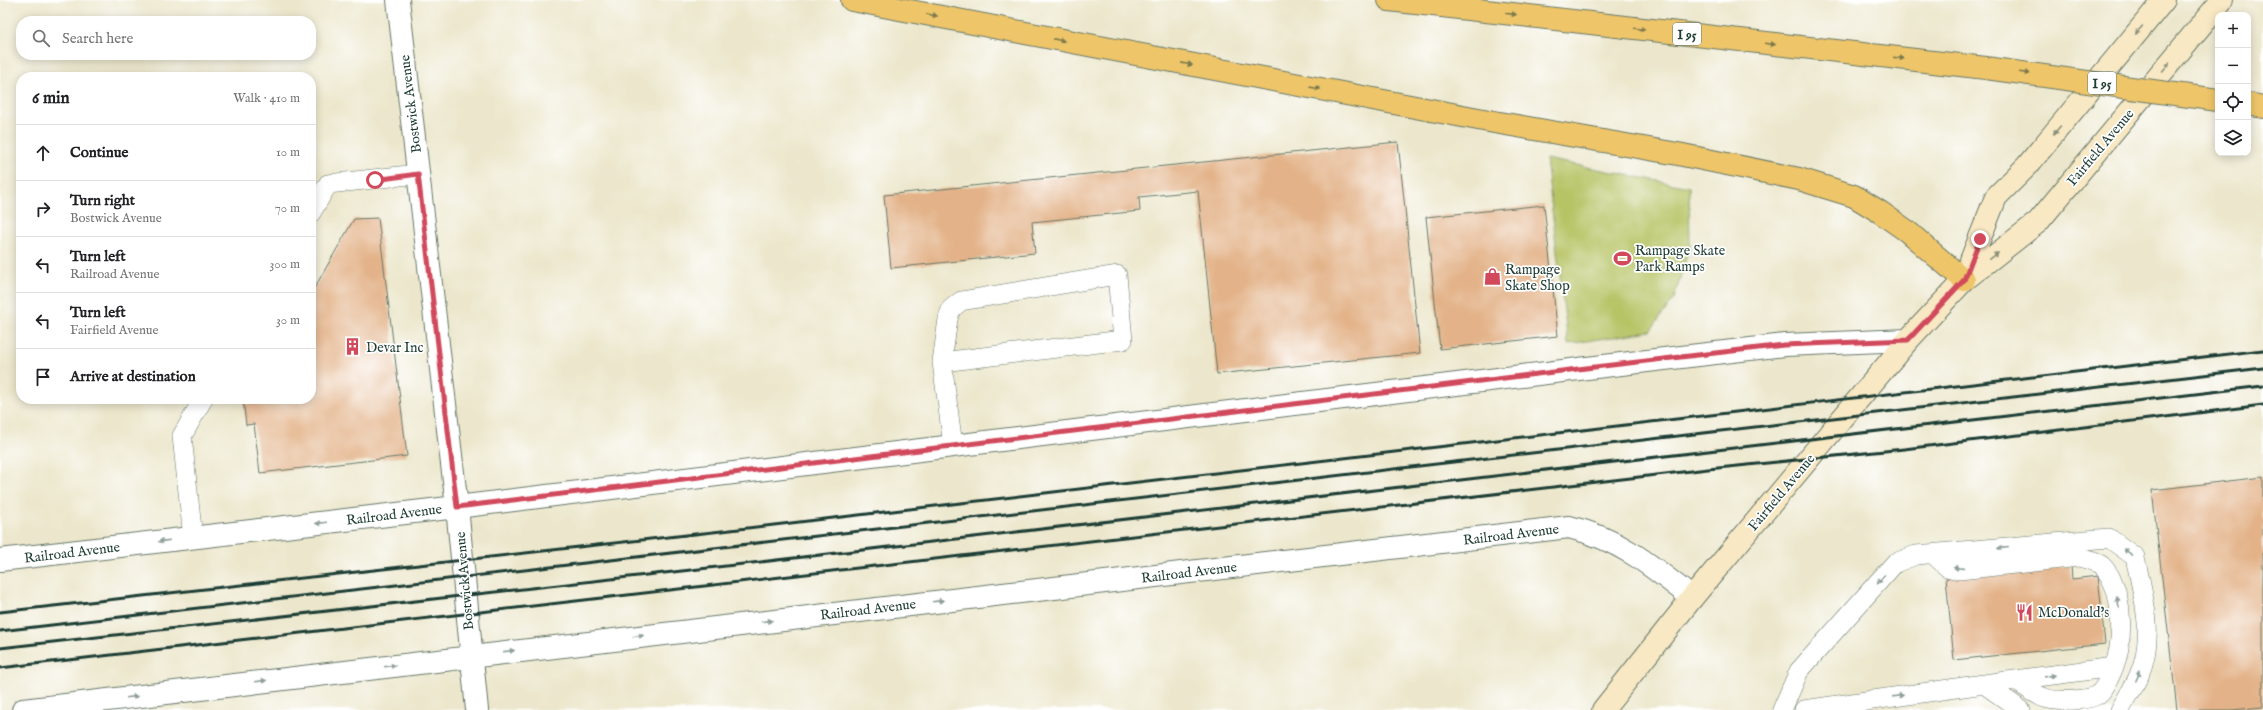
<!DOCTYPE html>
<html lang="en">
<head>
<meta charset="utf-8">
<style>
  body { margin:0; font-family:"IM FELL English",serif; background:#f6f6f6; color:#202124 }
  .controls { position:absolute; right:12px; top:12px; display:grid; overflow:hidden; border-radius:8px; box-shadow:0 2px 10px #0003 }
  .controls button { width:36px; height:36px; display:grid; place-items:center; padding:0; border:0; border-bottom:1px solid #e0e0e0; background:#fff; color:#202124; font:20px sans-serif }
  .stop { position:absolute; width:12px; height:12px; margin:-9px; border:3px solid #d1495b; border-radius:50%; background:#fff }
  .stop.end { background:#d1495b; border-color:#fff; box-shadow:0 1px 4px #0008 }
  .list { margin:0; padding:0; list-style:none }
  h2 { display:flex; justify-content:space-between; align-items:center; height:52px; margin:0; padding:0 16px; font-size:17px }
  h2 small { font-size:13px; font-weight:400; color:#757577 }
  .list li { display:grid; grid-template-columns:26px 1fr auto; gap:12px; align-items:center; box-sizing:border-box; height:56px; padding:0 16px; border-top:1px solid #e0e0e0 }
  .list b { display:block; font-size:15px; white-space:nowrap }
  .list p { margin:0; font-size:13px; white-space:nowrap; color:#757577 }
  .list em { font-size:13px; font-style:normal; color:#757577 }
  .icon { flex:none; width:22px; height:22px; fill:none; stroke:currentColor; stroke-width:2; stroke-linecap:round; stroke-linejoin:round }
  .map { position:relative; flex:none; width:2263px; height:710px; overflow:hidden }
  .search { position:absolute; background:#fff; box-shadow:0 2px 10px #0003; left:16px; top:16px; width:300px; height:44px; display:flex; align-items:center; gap:10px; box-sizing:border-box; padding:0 14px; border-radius:16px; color:#757577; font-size:15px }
  .panel { position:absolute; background:#fff; box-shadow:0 2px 10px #0003; left:16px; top:72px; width:300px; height:332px; border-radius:16px }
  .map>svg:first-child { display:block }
  .green { fill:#b7c466; stroke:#6b804d }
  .building { fill:#e3b288 }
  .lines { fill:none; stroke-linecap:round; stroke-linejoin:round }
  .service-casing { stroke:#677869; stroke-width:20 }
  .minor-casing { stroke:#677869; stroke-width:24 }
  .tertiary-casing { stroke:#677869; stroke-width:24 }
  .secondary-casing { stroke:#677869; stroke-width:24 }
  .motorway-casing { stroke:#677869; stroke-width:24 }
  .service { stroke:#fff; stroke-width:19 }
  .minor { stroke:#fff; stroke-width:22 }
  .tertiary { stroke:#fff; stroke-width:22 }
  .secondary { stroke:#f8e8c3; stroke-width:22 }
  .motorway { stroke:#eec569; stroke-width:22 }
  .rail { stroke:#1f3d34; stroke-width:3 }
  .motorway-bridge-casing { stroke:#677869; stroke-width:24; stroke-linecap:butt }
  .motorway-bridge { stroke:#eec569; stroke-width:22 }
  .oneway { fill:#7c7a4c }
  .oneway2 { fill:#8c927c }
  .oneway3 { fill:#8f9e9a }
  .route { stroke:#d1495b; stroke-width:5 }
  .labels { text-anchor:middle; stroke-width:3.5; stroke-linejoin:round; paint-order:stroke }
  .shield { fill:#fff; stroke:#627771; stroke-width:1 }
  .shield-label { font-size:13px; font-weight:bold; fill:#1f3d34 }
  .street-label { font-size:14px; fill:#1f3d34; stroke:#fff }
  .poi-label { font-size:14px; fill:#1f3d34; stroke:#fff; text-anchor:start }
</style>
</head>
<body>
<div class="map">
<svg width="2263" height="710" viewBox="0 0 2263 710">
  <rect width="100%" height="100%" fill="#fff"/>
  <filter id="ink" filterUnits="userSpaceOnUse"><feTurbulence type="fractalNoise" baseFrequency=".025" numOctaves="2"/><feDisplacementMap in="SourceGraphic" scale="8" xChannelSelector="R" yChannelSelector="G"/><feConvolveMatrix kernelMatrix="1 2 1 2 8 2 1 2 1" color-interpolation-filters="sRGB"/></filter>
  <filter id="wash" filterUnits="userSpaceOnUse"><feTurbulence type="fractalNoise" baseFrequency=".012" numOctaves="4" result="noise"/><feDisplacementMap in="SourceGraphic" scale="16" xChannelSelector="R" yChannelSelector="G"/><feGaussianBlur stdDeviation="0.9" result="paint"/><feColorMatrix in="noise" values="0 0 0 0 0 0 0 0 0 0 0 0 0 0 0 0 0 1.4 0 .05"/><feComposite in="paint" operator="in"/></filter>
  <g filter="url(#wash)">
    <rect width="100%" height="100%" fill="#ece7cc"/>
    <path class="green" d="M 1546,159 L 1689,187 L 1690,245 L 1674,299 L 1650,331 L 1568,344 Z"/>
    <g id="blocks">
      <path class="building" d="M 1398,142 L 1420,353 L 1217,374 L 1198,191 L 1139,197 L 1140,211 L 1032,222 L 1035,253 L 891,268 L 884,195 Z
        M 1544,205 L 1558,336 L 1440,349 L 1426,217 Z
        M 378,218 L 407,456 L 260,473 L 254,424 L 246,425 L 243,399 L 311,399 L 311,294 L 354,219 Z
        M 2263,477 L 2263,707 L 2232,710 L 2177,710 L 2152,490 Z
        M 2071,565 L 2072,579 L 2098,576 L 2105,644 L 1954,660 L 1946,578 Z"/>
    </g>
  </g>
  <g filter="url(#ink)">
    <use href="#blocks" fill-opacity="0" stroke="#677869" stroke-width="1"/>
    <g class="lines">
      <defs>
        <path id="service" d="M 311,213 L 328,184 L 418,174
          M 942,362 L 948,319 L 951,309 L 961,301 L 1117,275 L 1123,340 L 942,362 L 953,446
          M 193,538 L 182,436 L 203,399
          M 1933,554 L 1947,567 L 1959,570 L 2079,557 C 2089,559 2098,561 2104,568 C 2124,591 2124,640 2114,667 L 1984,684
          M 2016,681 C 2042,698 2044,702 2075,700 C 2082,699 2091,699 2097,695 C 2105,690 2110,676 2114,667
          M 1782,710 L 1799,671 L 1895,563 L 1916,555 L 2109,538 L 2135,557 C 2143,596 2156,636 2139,675 C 2134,687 2126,699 2120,710
          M 1804,710 L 1984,684 L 2021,710"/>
        <path id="minor" d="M 398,0 L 457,507 L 477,710"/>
        <path id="tertiary" d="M 0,560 L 457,507 L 1587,368 L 1785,345 L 1908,340
          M 23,710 L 1569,527 C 1620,539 1652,566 1692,598"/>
        <path id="secondary" d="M 1964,278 L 1996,197 L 2027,166 L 2164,0
          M 1603,710 L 1692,598 L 1908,340 L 1964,280 L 2038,222 L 2222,0"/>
        <path id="motorway" d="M 852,0 L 1494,122 L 1678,154 L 1799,179 L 1854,196 L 1880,212 L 1907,231 L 1964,280
          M 1389,0 L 1986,68
          M 2248,104 L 2263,107"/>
      </defs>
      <use href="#service" class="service-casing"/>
      <use href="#minor" class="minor-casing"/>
      <use href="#tertiary" class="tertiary-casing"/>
      <use href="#secondary" class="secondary-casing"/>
      <use href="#motorway" class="motorway-casing"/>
      <use href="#service" class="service"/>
      <use href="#minor" class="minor"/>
      <use href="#tertiary" class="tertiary"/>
      <use href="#secondary" class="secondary"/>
      <use href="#motorway" class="motorway"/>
      <path class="rail" d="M 0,612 L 722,531 L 2263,350
        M 0,631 L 2263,368
        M 0,648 L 726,566 L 2263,386
        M 0,668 L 1708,469 L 1904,449 L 2263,405"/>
      <defs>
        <path id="motorway-bridge" d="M 1986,68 L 2218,100"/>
      </defs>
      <use href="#motorway-bridge" class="motorway-bridge-casing"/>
      <use href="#motorway-bridge" class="motorway-bridge"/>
    </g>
    <defs><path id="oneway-solid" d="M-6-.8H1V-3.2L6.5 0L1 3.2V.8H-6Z"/></defs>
    <g class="oneway">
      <use href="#oneway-solid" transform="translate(1511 14) rotate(7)"/>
      <use href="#oneway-solid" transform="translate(932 15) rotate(11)"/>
      <use href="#oneway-solid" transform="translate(1640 29) rotate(7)"/>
      <use href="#oneway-solid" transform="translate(1059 40) rotate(11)"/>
      <use href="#oneway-solid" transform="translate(1770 44) rotate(7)"/>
      <use href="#oneway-solid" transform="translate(1899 58) rotate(7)"/>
      <use href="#oneway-solid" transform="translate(1187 64) rotate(11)"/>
      <use href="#oneway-solid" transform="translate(2025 73) rotate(7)"/>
      <use href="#oneway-solid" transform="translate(1315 88) rotate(11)"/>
    </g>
    <g class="oneway2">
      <use href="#oneway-solid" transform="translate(2139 30) rotate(130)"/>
      <use href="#oneway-solid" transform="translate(2166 67) rotate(-50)"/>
      <use href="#oneway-solid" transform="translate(2057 130) rotate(130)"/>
      <use href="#oneway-solid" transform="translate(1994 256) rotate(-38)"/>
    </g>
    <g class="oneway3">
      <use href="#oneway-solid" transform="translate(321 523) rotate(173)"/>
      <use href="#oneway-solid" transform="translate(164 541) rotate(173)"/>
      <use href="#oneway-solid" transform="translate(2003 548) rotate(175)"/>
      <use href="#oneway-solid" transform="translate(2128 552) rotate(-144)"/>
      <use href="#oneway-solid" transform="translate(1959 568) rotate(-176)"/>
      <use href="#oneway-solid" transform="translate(1881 579) rotate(132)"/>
      <use href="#oneway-solid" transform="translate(938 601) rotate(-7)"/>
      <use href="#oneway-solid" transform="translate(2118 602) rotate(-102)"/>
      <use href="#oneway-solid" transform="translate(767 621) rotate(-7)"/>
      <use href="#oneway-solid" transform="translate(638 636) rotate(-7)"/>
      <use href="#oneway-solid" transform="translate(509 651) rotate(-7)"/>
      <use href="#oneway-solid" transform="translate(390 666) rotate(-7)"/>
      <use href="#oneway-solid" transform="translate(2050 676) rotate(-8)"/>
      <use href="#oneway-solid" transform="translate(2138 676) rotate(-66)"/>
      <use href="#oneway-solid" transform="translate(261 681) rotate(-7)"/>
      <use href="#oneway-solid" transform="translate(1898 696) rotate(-8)"/>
      <use href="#oneway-solid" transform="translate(132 697) rotate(-7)"/>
    </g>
  </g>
  <g class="lines" filter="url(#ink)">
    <path class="route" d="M 375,180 L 418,174 L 457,507 L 1586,368 L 1784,345 L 1908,340 L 1964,280 L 1980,239"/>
  </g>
  <defs>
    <symbol id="stadium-bare" viewBox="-9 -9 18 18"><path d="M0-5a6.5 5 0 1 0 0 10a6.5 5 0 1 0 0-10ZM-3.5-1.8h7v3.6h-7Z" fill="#d1495b" stroke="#fff" stroke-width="2.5" paint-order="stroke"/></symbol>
    <symbol id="shop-bare" viewBox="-9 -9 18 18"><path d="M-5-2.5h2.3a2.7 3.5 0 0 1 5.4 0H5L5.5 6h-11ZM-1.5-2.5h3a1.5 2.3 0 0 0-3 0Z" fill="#d1495b" stroke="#fff" stroke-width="2.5" paint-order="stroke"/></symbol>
    <symbol id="building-bare" viewBox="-9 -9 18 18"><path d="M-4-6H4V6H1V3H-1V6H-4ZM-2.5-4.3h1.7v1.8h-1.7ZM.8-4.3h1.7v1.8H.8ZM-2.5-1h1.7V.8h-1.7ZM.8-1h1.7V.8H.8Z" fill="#d1495b" stroke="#fff" stroke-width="2.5" paint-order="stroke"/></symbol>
    <symbol id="restaurant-bare" viewBox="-9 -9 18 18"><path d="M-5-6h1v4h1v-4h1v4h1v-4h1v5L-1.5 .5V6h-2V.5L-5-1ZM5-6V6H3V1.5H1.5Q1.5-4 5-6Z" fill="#d1495b" stroke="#fff" stroke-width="2.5" paint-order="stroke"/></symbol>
  </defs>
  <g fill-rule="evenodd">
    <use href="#stadium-bare" x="1610" y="246" width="25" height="25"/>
    <use href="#shop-bare" x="1480" y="264" width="25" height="25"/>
    <use href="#building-bare" x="340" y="334" width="25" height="25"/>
    <use href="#restaurant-bare" x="2012" y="600" width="25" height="25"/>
  </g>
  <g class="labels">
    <g class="shield">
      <rect x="1673" y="23" width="28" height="22" rx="3"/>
      <rect x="2088" y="72" width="28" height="22" rx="3"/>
    </g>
    <g class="shield-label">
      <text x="1687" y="39">I 95</text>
      <text x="2102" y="88">I 95</text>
    </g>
    <g class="street-label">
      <text transform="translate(410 104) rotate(-97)" y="5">Bostwick Avenue</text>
      <text transform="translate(2100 147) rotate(-50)" y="5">Fairfield Avenue</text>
      <text transform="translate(1781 492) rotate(-50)" y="5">Fairfield Avenue</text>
      <text transform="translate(394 514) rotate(-7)" y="5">Railroad Avenue</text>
      <text transform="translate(1511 534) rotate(-7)" y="5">Railroad Avenue</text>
      <text transform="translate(72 552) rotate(-7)" y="5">Railroad Avenue</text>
      <text transform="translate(1189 572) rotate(-7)" y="5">Railroad Avenue</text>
      <text transform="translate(464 581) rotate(-95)" y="5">Bostwick Avenue</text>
      <text transform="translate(868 609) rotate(-7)" y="5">Railroad Avenue</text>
    </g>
    <g class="poi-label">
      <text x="1635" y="255">Rampage Skate<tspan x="1635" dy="16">Park Ramps</tspan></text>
      <text x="1505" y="274">Rampage<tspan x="1505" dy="16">Skate Shop</tspan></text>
      <text x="366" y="352">Devar Inc</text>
      <text x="2038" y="617">McDonald's</text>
    </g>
  </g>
</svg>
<div class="controls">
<button>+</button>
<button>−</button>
<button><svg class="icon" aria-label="locate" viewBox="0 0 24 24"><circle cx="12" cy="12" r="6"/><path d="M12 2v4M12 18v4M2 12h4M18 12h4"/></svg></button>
<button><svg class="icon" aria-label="layers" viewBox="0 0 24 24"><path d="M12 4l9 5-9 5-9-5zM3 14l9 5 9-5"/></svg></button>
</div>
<div class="stop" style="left:375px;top:180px"></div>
<div class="stop end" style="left:1980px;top:239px"></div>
<div class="search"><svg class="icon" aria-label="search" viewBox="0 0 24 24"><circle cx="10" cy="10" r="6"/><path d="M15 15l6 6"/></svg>Search here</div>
<section class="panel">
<h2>6 min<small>Walk · 410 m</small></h2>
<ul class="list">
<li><svg class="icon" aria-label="ahead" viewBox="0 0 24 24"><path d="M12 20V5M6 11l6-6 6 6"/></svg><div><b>Continue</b></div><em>10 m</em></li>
<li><svg class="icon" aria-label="right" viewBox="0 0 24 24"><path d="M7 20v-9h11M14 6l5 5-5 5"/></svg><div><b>Turn right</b><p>Bostwick Avenue</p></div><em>70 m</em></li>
<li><svg class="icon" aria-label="left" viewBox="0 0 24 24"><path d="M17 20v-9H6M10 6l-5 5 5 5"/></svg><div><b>Turn left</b><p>Railroad Avenue</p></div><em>300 m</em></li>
<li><svg class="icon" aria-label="left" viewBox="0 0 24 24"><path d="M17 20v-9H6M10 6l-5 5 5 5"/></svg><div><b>Turn left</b><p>Fairfield Avenue</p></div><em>30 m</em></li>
<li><svg class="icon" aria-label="arrive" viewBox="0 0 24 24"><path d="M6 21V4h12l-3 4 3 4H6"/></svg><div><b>Arrive at destination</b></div></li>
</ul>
</section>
</div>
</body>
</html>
